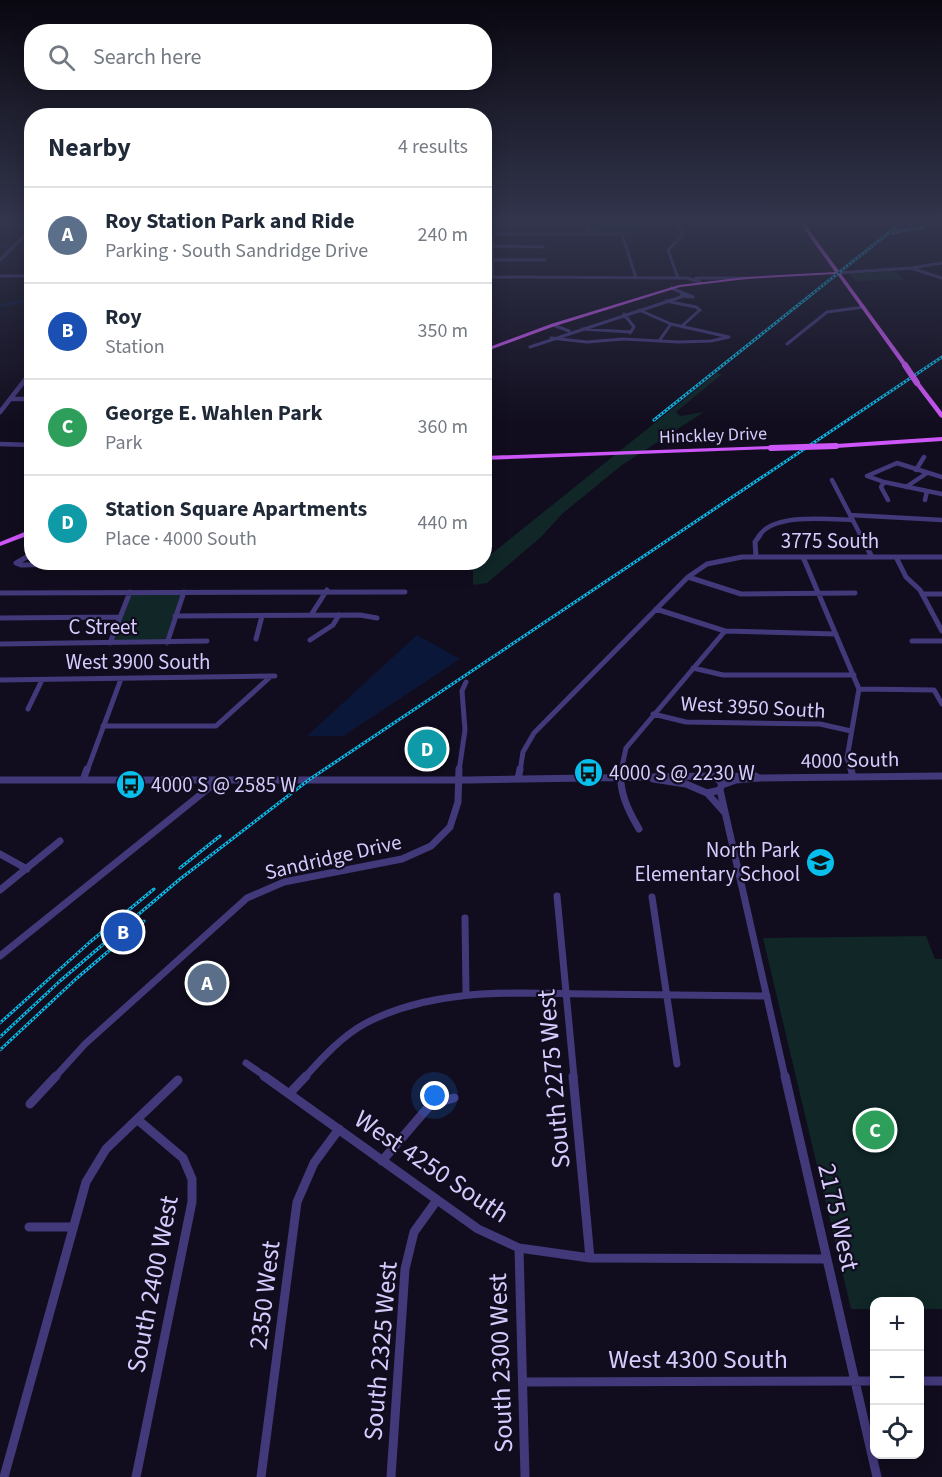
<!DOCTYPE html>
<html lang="en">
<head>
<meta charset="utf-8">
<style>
  body { margin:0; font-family:"Source Sans 3",sans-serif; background:#f2f2f3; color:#1f2937 }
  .controls { position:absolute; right:18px; bottom:18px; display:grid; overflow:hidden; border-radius:12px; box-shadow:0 3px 15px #0003 }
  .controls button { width:54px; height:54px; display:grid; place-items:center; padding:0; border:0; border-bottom:2px solid #e0e1e3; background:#fff; color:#1f2937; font:30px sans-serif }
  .you { position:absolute; left:435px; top:1096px; width:21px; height:21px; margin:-15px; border:4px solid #fff; border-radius:50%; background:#1a73e8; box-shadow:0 0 0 9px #1a73e833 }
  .badge { display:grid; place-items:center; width:39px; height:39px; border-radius:50%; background:#0f766e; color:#fff; font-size:20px; font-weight:700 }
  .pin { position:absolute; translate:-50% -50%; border:3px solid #fff; box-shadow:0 2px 6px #0006 }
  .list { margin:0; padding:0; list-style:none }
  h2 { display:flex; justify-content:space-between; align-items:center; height:78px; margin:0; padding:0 24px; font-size:26px }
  h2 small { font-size:20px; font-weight:400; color:#747a83 }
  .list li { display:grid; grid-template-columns:39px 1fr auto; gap:18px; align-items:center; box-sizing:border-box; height:96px; padding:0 24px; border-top:2px solid #e0e1e3 }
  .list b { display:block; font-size:22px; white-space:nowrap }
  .list p { margin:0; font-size:20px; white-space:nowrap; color:#747a83 }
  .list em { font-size:20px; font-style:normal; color:#747a83 }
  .icon { flex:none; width:33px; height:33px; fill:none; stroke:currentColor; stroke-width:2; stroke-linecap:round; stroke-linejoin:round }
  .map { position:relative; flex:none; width:942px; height:1477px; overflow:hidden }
  .search { position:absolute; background:#fff; box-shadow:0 3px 15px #0003; left:24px; top:24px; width:468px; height:66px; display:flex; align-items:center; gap:15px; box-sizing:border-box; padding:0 21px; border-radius:24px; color:#747a83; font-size:22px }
  .panel { position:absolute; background:#fff; box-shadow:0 3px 15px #0003; left:24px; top:108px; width:468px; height:462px; border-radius:24px }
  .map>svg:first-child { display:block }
  .green { fill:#102627 }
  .water { fill:#0a1739 }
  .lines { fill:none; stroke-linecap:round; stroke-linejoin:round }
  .canal { stroke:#0a1739; stroke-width:3 }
  .minor-far4 { stroke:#42397b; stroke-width:3 }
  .minor-far3 { stroke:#42397b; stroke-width:4.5 }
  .minor-far2 { stroke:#42397b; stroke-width:5 }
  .minor-far1 { stroke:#42397b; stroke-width:7 }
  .minor { stroke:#42397b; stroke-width:9 }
  .major { fill:#cd56f9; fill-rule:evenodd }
  .rail-casing { stroke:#08beec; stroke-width:3 }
  .rail { stroke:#110d1e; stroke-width:1.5; stroke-dasharray:2; stroke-linecap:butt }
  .major-bridge { stroke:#cd56f9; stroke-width:6 }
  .labels { text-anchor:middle; stroke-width:4.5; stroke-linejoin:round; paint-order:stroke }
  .far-street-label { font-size:18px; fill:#d6cbfd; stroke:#110d1e }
  .street-label { font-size:21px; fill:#d6cbfd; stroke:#110d1e }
  .poi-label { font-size:21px; fill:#d6cbfd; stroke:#110d1e; text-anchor:start }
  .near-street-label { font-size:26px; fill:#d6cbfd; stroke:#110d1e }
</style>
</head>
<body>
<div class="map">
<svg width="942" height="1477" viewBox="0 0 942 1477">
  <rect width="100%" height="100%" fill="#110d1e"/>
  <path class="green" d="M 603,220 L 635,220 L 639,234 L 593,233 L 591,227 L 604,227 Z
    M 895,271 L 904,280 L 856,281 L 850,274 Z
    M 717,373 L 722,374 L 676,412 L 680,416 L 704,412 L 622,465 L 562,514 L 541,537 L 487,583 L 473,585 L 473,568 L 480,563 L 484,562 L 485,559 Z
    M 131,593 L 182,593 L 165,641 L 111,642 Z
    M 926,936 L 935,959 L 942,959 L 942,1309 L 920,1309 L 920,1302 L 874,1302 L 874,1309 L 851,1309 L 763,938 Z"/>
  <path class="water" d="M 417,635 L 460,659 L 343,736 L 307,736 Z"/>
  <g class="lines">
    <path class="canal" d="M 17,245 L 32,242
      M 0,248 L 11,246
      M 0,306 L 32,299"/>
    <path class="minor-far4" d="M 586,219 L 589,234
      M 635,219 L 741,219
      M 676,219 L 683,235 L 668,250 L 678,278
      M 0,220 L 32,220
      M 489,222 L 506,222
      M 484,234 L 487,234
      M 496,234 L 622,234 L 636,278
      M 492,236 L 492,277
      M 492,246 L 543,247
      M 0,260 L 32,228
      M 492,260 L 545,260
      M 911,268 L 942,278
      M 838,273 L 911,268 L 942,263
      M 0,276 L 32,276
      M 484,277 L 687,278 L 700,282
      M 696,278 L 746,278
      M 671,288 L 693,297 L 681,296 L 682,294
      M 666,301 L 696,307 L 700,310 L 683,325
      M 624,314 L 634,327 L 630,333
      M 553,325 L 569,331
      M 582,329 L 631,332
      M 551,338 L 587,342 L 623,339 L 678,342 L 711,341 L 729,337 L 671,324 L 639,310
      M 659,341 L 671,324
      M 787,344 L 827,312 L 864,307
      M 530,347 L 681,297"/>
    <path class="minor-far3" d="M 10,399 L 32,399
      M 0,412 L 32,371
      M 0,444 L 32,445
      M 916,470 L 924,457
      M 867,476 L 897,463 L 942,477
      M 867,476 L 884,482 L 942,494
      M 832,480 L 861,536
      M 884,482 L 881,487 L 888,500
      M 906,487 L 927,473
      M 925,500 L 927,491
      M 850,515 L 942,520
      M 759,536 C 773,513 828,519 852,520"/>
    <path class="minor-far2" d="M 860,535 L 872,557
      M 32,554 L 16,563 L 21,565 L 126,563
      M 756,557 L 755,542 L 760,535
      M 803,557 L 859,689 L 847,758 L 851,771
      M 896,557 L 906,577 L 920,590 L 942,631
      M 180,562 L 186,565 L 253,564 L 269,567 L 435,565 L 443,562
      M 688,577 L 741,594 L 855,593
      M 0,593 L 405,592
      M 922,594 L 942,594
      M 656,609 L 725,631 L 836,634
      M 311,615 L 327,590
      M 175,616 L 360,615 L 377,618
      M 0,618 L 120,617
      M 256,639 L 262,616
      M 310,640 L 333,625 L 339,615
      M 912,641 L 942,641
      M 110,643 L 130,592
      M 167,643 L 184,592
      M 0,644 L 207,641
      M 693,668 L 723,675 L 854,675
      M 0,680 L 275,676
      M 859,689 L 934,690 L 942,704
      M 28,709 L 42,680
      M 653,714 L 686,722 L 820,724 L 851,731
      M 103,726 L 216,726 L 269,678
      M 87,771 L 121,679
      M 459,771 L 465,730 L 462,691 L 466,682
      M 520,771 L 523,752 L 534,733 L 688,577 L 707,564 L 742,557 L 942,557
      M 621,771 L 626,748 L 725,631"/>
    <path class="minor-far1" d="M 622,769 C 617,789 629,812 639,829
      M 851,769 L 853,777
      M 718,778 L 753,775 L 759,778
      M 518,779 L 520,769
      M 653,779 L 686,784 L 707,793 L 720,790
      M 0,780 L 468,780 L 714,776 L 722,783 L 720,790 L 785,1077
      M 83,780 L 87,769
      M 722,785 L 736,780 L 759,778 L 942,776
      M 708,794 L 725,813
      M 0,854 L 27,869
      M 0,890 L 60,841
      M 557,896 L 574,1077
      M 652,897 L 677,1064
      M 465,918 L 466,995
      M 0,956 L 210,787 L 215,780
      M 246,1063 L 266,1077
      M 55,1077 L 85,1044 L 247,898 L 284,882 L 402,859 L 431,846 L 450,827 L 458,802 L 459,769
      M 305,1077 C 323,1057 342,1036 366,1023 C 435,987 514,993 589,994 C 649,995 708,995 767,996"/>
    <path class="minor" d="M 264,1076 L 478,1229 L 519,1248 L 590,1258 L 827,1259
      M 573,1076 L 590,1258
      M 785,1076 L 877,1477
      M 289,1094 L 306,1076
      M 30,1104 L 56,1076
      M 382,1161 L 431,1104 L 454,1098
      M 29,1227 L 73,1227
      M 519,1248 L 525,1477
      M 920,1381 L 942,1381
      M 523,1382 L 874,1381
      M 4,1477 L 86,1182 L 106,1149 L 178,1080
      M 136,1477 L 192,1202 L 192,1179 L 183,1158 L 138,1120
      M 261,1477 L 297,1202 L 314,1163 L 339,1129
      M 391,1477 L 405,1269 L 414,1232 L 437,1200"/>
    <path class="major" d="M 797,219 L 801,219 L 907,364 L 907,366 L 903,366 L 837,274 L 746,279 L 680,287 L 555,326 L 484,352 L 484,349 L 551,324 L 679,285 L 746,277 L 835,272 Z
      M 915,382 L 919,382 L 942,412 L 942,418 L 940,417 L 915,384 Z
      M 942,437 L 942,441 L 836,448 L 833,446 L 836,444 Z
      M 771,446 L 774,448 L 773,449 L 484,460 L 484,456 Z
      M 32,529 L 32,534 L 0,546 L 0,542 Z"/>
    <defs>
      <path id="rail" d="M 890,233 L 922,227
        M 654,420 L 906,219
        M 180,868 L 220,836
        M 0,1023 L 90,942 L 154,889
        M 0,1037 L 60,981 L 180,879 L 310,779 L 942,357
        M 0,1050 L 77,978 L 144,921"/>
    </defs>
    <use href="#rail" class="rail-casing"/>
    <use href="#rail" class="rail"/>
    <path class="major-bridge" d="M 905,365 L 917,383
      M 771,448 L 836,446"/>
  </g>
  <linearGradient id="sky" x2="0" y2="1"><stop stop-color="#090710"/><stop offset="0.52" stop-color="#32354c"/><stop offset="1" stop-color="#32354c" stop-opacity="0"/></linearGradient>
  <rect width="942" height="425" fill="url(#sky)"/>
  <defs>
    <symbol id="bus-disc" viewBox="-11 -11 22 22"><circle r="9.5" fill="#08beec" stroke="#110d1e"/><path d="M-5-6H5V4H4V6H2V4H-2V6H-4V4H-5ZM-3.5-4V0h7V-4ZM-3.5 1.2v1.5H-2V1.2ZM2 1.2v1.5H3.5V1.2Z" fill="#111"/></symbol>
    <symbol id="school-disc" viewBox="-11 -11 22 22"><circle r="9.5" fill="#08beec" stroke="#110d1e"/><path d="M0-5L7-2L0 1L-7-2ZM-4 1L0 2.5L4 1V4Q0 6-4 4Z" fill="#111"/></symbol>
  </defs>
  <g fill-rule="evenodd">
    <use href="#bus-disc" x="572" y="756" width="33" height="33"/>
    <use href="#bus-disc" x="114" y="768" width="33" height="33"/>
    <use href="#school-disc" x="804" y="846" width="33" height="33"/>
  </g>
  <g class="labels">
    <g class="far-street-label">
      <text transform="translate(713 435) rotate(-2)" y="6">Hinckley Drive</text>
    </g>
    <g class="street-label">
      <text x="830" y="548">3775 South</text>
      <text x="103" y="634">C Street</text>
      <text x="138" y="669">West 3900 South</text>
      <text transform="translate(753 707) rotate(3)" y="7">West 3950 South</text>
      <text transform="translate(850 760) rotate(-1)" y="7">4000 South</text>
      <text transform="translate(333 857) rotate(-13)" y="7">Sandridge Drive</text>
    </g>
    <g class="poi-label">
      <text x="609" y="780">4000 S @ 2230 W</text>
      <text x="151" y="792">4000 S @ 2585 W</text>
      <text x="800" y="857" text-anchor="end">North Park<tspan x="800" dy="24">Elementary School</tspan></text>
    </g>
    <g class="near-street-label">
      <text transform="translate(553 1079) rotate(-95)" y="9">South 2275 West</text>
      <text transform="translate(432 1166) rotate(34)" y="9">West 4250 South</text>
      <text transform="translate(839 1217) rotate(77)" y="9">2175 West</text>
      <text transform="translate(152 1284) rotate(-79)" y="9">South 2400 West</text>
      <text transform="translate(264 1295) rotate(-83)" y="9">2350 West</text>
      <text transform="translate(380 1351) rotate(-85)" y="9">South 2325 West</text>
      <text x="698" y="1368">West 4300 South</text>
      <text transform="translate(500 1363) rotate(-92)" y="9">South 2300 West</text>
    </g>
  </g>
</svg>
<div class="controls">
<button>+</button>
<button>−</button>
<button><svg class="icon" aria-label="locate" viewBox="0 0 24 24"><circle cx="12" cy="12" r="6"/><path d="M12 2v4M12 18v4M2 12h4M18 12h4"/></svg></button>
</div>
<div class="you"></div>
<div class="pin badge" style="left:207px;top:983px;background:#5c6f8a">A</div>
<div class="pin badge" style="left:123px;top:932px;background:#1a4fb4">B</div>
<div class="pin badge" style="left:875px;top:1130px;background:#2e9e5b">C</div>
<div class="pin badge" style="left:427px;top:749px;background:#0f9aa8">D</div>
<div class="search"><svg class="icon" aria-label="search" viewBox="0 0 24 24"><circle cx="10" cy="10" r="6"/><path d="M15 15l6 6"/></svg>Search here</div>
<section class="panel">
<h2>Nearby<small>4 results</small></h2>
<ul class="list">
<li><span class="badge" style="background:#5c6f8a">A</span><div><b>Roy Station Park and Ride</b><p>Parking · South Sandridge Drive</p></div><em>240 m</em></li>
<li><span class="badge" style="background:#1a4fb4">B</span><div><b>Roy</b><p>Station</p></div><em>350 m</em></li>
<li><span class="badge" style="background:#2e9e5b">C</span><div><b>George E. Wahlen Park</b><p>Park</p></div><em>360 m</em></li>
<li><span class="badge" style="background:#0f9aa8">D</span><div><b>Station Square Apartments</b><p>Place · 4000 South</p></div><em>440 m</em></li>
</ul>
</section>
</div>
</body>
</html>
